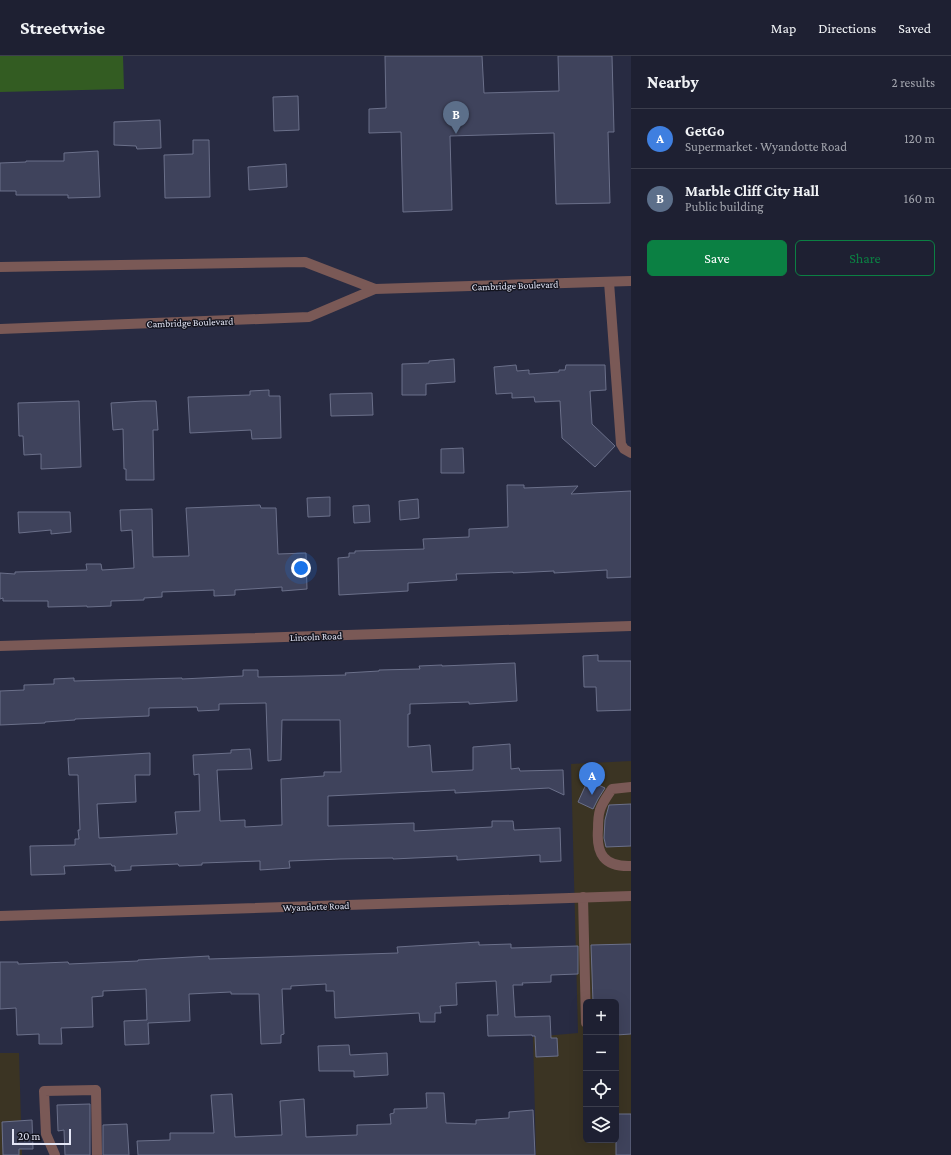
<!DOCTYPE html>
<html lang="en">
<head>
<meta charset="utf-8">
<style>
  body { margin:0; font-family:"Crimson Pro",serif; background:#2b2d3e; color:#f1f3f6 }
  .controls { position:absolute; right:12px; bottom:12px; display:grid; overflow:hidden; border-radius:6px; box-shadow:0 4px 16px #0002 }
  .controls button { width:36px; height:36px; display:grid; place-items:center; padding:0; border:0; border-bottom:1px solid #3c3e4d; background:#1e2032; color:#f1f3f6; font:20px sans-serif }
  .scale { position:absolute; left:12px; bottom:10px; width:59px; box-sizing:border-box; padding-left:4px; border:2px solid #e3e5f5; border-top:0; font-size:11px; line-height:14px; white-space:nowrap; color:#e3e5f5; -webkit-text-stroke:3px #13141f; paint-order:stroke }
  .you { position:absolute; left:301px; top:512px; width:14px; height:14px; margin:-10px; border:3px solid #fff; border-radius:50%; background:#1a73e8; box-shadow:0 0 0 6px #1a73e833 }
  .badge { display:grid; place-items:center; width:26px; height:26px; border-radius:50%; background:#0b8043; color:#fff; font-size:13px; font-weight:700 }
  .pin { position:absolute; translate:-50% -33px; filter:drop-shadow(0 1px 2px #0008) }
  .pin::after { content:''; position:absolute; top:21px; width:14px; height:12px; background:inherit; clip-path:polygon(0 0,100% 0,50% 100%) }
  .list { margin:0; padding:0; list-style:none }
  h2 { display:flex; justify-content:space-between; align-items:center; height:52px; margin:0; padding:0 16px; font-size:17px }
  h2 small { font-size:13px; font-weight:400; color:#a1a3ac }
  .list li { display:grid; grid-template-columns:26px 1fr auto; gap:12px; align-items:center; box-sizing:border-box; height:60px; padding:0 16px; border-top:1px solid #3c3e4d }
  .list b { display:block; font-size:15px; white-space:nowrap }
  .list p { margin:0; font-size:13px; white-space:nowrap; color:#a1a3ac }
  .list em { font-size:13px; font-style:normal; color:#a1a3ac }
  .actions { display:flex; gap:8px; padding:12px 16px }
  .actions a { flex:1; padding:9px 0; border:1px solid #0b8043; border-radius:6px; text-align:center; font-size:14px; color:#0b8043 }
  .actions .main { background:#0b8043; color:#fff }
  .icon { flex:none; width:22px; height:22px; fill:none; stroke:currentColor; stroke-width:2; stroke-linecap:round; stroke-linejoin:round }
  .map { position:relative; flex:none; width:631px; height:1099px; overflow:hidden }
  header { display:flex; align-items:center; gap:24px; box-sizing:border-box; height:56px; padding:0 20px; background:#1e2032; border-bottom:1px solid #3c3e4d }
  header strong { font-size:19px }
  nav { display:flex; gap:22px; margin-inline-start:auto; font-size:14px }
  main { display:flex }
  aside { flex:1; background:#1e2032 }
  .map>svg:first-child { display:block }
  .commercial { fill:#3b3423; fill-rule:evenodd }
  .green { fill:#335c22 }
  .building { fill:#3f435c; stroke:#6b708a }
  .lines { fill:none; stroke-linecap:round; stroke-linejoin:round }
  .service { stroke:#7a5956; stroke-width:10 }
  .minor { stroke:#7a5956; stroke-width:10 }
  .tertiary { stroke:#7a5956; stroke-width:10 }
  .labels { text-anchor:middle; stroke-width:3; stroke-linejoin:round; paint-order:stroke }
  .street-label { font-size:10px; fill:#e3e5f5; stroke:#13141f }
</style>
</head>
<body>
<header>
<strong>Streetwise</strong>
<nav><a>Map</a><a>Directions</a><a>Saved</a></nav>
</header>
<main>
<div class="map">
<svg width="631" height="1099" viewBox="0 0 631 1099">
  <rect width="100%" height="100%" fill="#282b42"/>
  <path class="commercial" d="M 631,705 L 631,1099 L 536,1099 L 533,981 L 578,977 L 571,708 ZM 586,946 L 616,946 L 616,1084 L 586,1084 Z
    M 0,997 L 19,997 L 22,1099 L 0,1099 Z"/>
  <path class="green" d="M 0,0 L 123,0 L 124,33 L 0,36 Z"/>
  <path class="building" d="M 385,0 L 482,0 L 484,37 L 559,35 L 558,0 L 612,0 L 614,76 L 608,76 L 610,147 L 556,148 L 554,77 L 450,80 L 452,154 L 403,156 L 401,76 L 369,77 L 369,53 L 386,52 Z
    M 298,40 L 299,74 L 274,75 L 273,41 Z
    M 160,64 L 161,92 L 137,93 L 136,90 L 114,89 L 114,66 Z
    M 193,84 L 209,84 L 210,141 L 165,142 L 164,99 L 193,98 Z
    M 98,95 L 100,141 L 68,142 L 68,139 L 16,139 L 16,135 L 0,135 L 0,107 L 26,106 L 26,105 L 64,105 L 64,97 Z
    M 286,108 L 287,131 L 249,134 L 248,111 Z
    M 454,303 L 455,326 L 426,328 L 426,339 L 402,339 L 402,308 L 429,307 L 429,305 Z
    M 516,309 L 517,315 L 529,314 L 529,318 L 559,316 L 559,314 L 565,314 L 566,309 L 605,309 L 606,334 L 590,335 L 592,368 L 615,390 L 595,411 L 562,382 L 560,345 L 535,346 L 534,341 L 512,342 L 512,337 L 496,338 L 494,311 Z
    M 269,334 L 269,340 L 280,340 L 281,382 L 252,383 L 251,374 L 190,377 L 188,341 L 250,339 L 250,335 Z
    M 372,337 L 373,359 L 331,360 L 330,338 Z
    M 79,345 L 81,411 L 41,413 L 41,398 L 24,399 L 23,380 L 19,380 L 18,347 Z
    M 143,345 L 156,345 L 158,374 L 153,374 L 154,424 L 126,424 L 126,413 L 124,413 L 123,373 L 113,374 L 111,347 Z
    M 463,392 L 464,417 L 441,417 L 441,393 Z
    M 507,429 L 524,429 L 524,432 L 578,430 L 571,438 L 631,435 L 631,521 L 607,522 L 607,514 L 554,517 L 554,515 L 513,517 L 513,516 L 456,518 L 457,524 L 408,527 L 408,535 L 339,539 L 338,502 L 349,501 L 349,497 L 355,497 L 355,495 L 424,493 L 423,483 L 469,481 L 469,473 L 508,471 Z
    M 330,441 L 330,460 L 308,461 L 307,442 Z
    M 418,443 L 419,462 L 400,464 L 399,445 Z
    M 260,449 L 261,452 L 276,452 L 278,498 L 306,497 L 307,533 L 282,535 L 282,531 L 235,534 L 235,539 L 214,540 L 214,534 L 162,536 L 162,541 L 144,542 L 144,544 L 111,545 L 111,550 L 87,551 L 87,550 L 48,551 L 48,545 L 3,545 L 3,542 L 0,543 L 0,517 L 15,518 L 15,516 L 87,514 L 86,508 L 101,508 L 102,514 L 134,512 L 132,474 L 121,475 L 120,454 L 152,453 L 153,501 L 189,500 L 186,452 Z
    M 369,449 L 370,466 L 354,467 L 353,450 Z
    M 18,456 L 70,456 L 71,476 L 51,478 L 51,474 L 19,477 Z
    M 598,599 L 598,605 L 631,605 L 631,654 L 597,655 L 596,631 L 584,631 L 583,600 Z
    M 515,607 L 517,645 L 469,648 L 469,646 L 410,648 L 410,658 L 408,658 L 408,691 L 430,689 L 432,716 L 473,714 L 473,691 L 510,688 L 511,713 L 519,712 L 520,715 L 563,714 L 564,739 L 549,732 L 455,737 L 455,734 L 328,740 L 328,770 L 414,767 L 414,775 L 492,771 L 492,765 L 513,765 L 514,774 L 560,772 L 561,805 L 540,806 L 540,799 L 457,804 L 457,800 L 393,803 L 393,802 L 340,803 L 289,805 L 290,812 L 260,814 L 260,805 L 202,807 L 202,809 L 179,810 L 178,808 L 131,810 L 131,814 L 115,815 L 115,810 L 112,810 L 111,808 L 64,810 L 65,818 L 31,819 L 30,790 L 75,789 L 75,783 L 79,783 L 78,774 L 80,774 L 78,719 L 69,719 L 68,702 L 150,697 L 150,719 L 135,719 L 136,746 L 97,748 L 99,782 L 177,778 L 175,756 L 200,755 L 199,718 L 194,719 L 193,699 L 231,697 L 231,694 L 250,693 L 252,713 L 217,714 L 220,765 L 245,764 L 245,771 L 282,769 L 281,723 L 324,720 L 324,716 L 341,716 L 340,664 L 282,664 L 281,704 L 268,705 L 266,647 L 219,648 L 219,654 L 198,655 L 197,651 L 149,652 L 149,660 L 75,663 L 75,664 L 45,666 L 45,667 L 0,669 L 0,635 L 24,634 L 24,629 L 54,628 L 54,623 L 74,622 L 74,625 L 182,622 L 182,623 L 243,620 L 243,614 L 258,614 L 258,621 L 306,620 L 346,619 L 345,617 L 379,615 L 379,614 L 420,613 L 419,610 L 442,609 L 442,610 Z
    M 588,724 L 605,732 L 598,743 L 593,753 L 578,746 Z
    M 631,748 L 631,790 L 606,791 L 604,782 L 605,764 L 609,749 Z
    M 479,886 L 479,889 L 511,888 L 511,892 L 578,890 L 578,918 L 551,919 L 551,926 L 522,927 L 523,929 L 513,929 L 515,961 L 550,960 L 551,982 L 557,982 L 558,1000 L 536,1001 L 535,980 L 532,980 L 532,979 L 488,980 L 487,959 L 498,959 L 496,925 L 456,927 L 457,949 L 440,950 L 441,957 L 435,957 L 435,966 L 420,966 L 419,957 L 335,962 L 334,935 L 326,935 L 326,928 L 291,930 L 291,933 L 282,933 L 284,978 L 281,979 L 281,987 L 261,988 L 259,938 L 231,938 L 231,936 L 189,938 L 190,965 L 148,967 L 149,988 L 125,989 L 124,965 L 147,964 L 146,933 L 103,935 L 103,940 L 92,941 L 93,971 L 61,972 L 62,988 L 39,988 L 39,978 L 17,979 L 16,952 L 0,953 L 0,906 L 18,906 L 18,908 L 68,906 L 69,908 L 138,905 L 138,904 L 209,900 L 209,903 L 398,897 L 397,891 Z
    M 631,888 L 631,978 L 616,979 L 616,946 L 593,946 L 591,889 Z
    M 349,989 L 350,999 L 387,997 L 388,1019 L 354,1021 L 354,1015 L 319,1015 L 318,990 Z
    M 426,1037 L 444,1037 L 446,1067 L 476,1068 L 476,1064 L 509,1062 L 509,1056 L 533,1054 L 535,1099 L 138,1099 L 137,1085 L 170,1084 L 170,1077 L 214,1077 L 211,1039 L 232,1038 L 235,1081 L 282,1079 L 280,1045 L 304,1043 L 306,1081 L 357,1079 L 357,1069 L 391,1068 L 390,1058 L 394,1057 L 394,1053 L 427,1052 Z
    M 90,1048 L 90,1099 L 65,1099 L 64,1074 L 58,1075 L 57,1049 Z
    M 616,1058 L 631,1058 L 631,1099 L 616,1099 Z
    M 32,1064 L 33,1093 L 19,1093 L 19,1099 L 3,1099 L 2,1066 Z
    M 127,1068 L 129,1099 L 103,1099 L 103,1069 Z"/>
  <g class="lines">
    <path class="service" d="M 609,226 L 621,388 L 624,393 L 631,397
      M 631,731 L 612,733 C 608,739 602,747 600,754 C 598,760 598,767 598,773 C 596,798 604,811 631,810
      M 583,841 L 586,967
      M 55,1099 L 46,1078 L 44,1035 L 96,1034 L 97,1099"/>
    <path class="minor" d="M 0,590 L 631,570
      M 0,860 L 631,840"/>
    <path class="tertiary" d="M 0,211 L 305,206 L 375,233
      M 0,273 L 309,261 L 375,233 L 631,225"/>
  </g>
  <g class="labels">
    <g class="street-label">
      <text transform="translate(515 229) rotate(-2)" y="4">Cambridge Boulevard</text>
      <text transform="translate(190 266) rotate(-2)" y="4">Cambridge Boulevard</text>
      <text transform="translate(316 580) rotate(-2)" y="4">Lincoln Road</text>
      <text transform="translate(316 850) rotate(-2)" y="4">Wyandotte Road</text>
    </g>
  </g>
</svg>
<div class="controls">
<button>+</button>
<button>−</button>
<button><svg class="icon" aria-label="locate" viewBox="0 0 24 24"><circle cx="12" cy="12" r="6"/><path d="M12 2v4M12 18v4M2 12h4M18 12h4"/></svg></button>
<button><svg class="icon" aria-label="layers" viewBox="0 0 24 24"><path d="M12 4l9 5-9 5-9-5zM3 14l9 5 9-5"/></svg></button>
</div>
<div class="scale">20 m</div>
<div class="you"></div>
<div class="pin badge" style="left:592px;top:739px;background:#3f7fe0">A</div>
<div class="pin badge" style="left:456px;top:78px;background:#5c6f8a">B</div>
</div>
<aside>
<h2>Nearby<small>2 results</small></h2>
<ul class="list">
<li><span class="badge" style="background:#3f7fe0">A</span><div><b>GetGo</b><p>Supermarket · Wyandotte Road</p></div><em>120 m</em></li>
<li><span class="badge" style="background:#5c6f8a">B</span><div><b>Marble Cliff City Hall</b><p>Public building</p></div><em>160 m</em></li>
</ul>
<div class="actions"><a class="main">Save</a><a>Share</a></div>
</aside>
</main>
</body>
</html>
